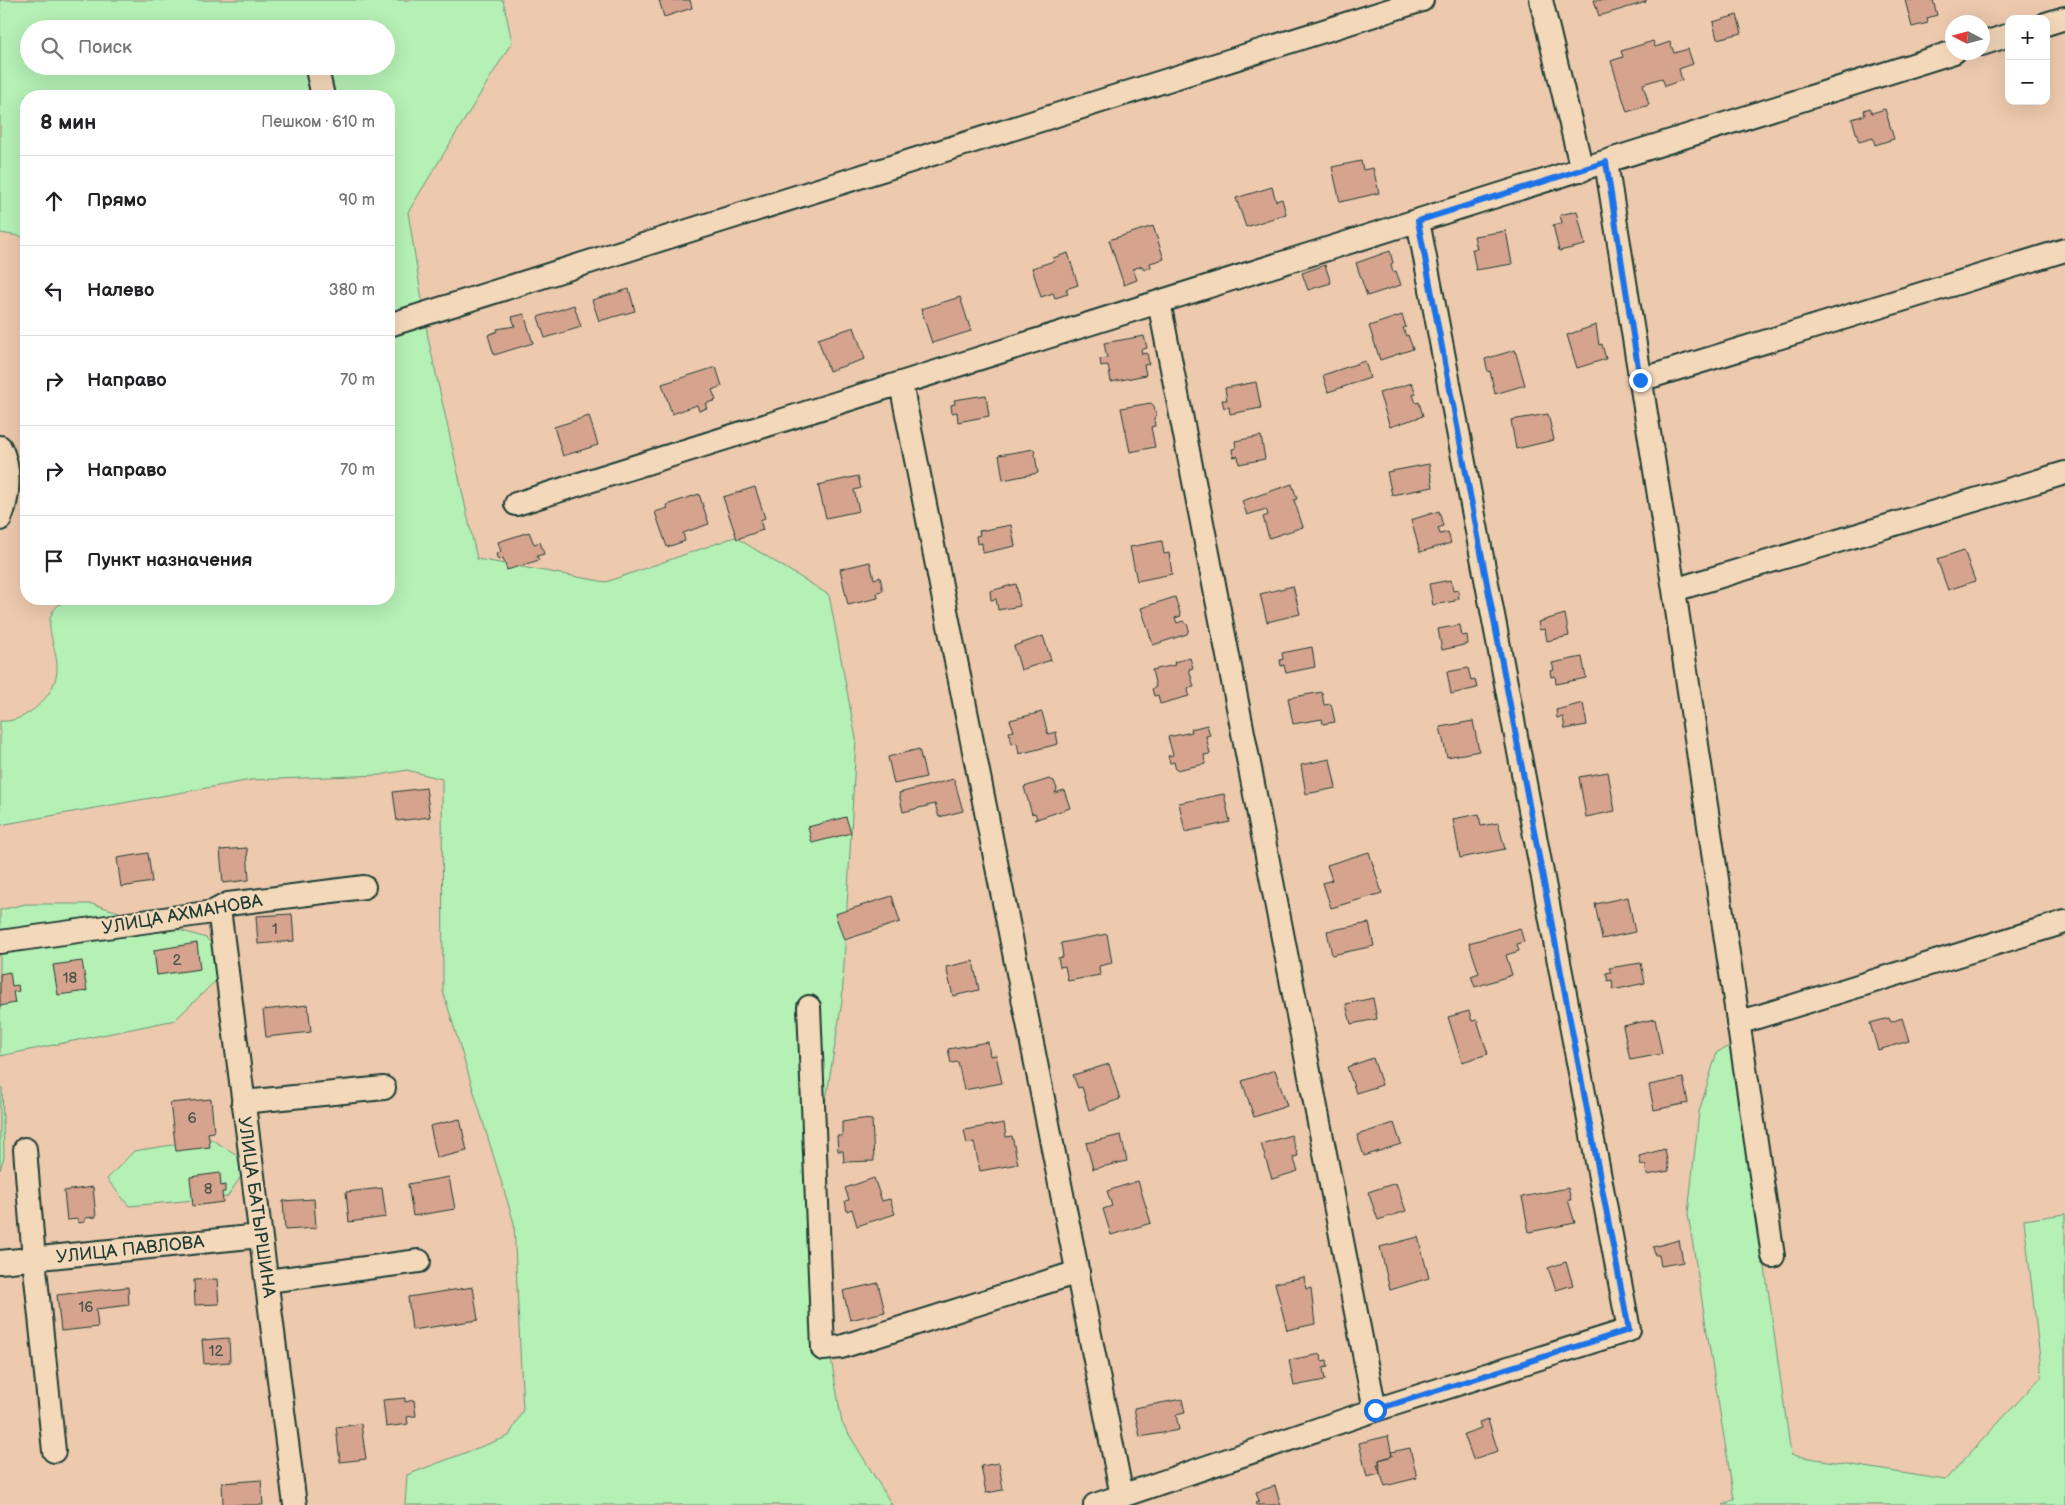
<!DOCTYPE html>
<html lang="ru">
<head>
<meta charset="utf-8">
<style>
  body { margin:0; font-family:"Balsamiq Sans",sans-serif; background:#f2f2f2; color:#202124 }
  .controls { position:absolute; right:15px; top:15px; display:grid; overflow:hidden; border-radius:10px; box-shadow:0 5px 20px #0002 }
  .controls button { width:45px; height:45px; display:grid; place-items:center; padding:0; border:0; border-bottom:1px solid #e0e0e0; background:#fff; color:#202124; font:25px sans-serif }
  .compass { position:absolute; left:1945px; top:15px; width:45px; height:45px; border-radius:50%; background:#fff; box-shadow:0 5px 20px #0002; rotate:276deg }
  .stop { position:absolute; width:15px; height:15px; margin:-11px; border:4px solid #1a73e8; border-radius:50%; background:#fff }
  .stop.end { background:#1a73e8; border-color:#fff; box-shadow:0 1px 5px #0008 }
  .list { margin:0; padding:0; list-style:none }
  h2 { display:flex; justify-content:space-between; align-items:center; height:65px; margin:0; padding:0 20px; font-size:21px }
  h2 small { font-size:16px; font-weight:400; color:#757577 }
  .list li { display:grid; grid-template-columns:32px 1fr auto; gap:15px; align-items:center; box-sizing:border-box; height:90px; padding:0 20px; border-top:1px solid #e0e0e0 }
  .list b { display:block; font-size:19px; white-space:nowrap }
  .list em { font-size:16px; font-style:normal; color:#757577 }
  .icon { flex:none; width:28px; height:28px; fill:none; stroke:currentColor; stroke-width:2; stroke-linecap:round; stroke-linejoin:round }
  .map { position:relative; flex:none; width:2065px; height:1505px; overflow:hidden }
  .search { position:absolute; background:#fff; box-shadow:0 5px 20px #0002; left:20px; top:20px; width:375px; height:55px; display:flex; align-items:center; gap:12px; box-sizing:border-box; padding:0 18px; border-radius:28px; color:#757577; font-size:19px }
  .panel { position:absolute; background:#fff; box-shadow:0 5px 20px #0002; left:20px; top:90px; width:375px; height:515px; border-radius:20px }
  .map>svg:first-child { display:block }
  .green { fill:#b5f0b5; stroke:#6a9674; fill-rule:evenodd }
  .building { fill:#d5a38e; stroke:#1f3d34 }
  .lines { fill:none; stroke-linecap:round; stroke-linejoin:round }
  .minor-casing { stroke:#1f3d34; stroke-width:26 }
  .minor { stroke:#f4d8ba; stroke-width:22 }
  .route { stroke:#1a73e8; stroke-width:6 }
  .labels { text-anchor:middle; stroke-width:4.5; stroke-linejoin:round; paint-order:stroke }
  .number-label { font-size:15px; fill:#4c564a }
  .street-label { font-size:18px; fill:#1f3d34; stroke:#f4d8ba }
</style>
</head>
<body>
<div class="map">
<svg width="2065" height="1505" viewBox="0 0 2065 1505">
  <rect width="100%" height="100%" fill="#edc9ae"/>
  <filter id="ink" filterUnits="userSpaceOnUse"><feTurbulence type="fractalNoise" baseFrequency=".02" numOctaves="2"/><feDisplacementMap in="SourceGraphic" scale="10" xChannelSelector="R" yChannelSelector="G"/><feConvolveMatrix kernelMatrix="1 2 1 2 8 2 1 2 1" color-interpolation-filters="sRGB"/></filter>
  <g filter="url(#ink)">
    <path class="green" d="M 0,0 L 503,0 L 512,42 L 408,212 L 428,338 L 477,559 L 606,582 L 735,537 L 829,595 L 856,739 L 842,1001 L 807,1217 L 842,1423 L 892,1505 L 405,1505 L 407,1475 L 509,1436 L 523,1410 L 514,1223 L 443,991 L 442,779 L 407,770 L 380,775 L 251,780 L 0,825 L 0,721 C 25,724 57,695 57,669 C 58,642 33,613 70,599 L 389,599 L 389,96 L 26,96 L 26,237 L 0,233 ZM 29,29 L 386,29 L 386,66 L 29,66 Z
      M 26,904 L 92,904 L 206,938 L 232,965 L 175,1020 L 0,1056 L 0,910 Z
      M 1734,1044 L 1791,1455 L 1945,1480 L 2042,1376 L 2024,1220 L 2065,1214 L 2065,1505 L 1723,1505 L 1734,1499 L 1688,1214 L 1699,1112 L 1717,1052 Z
      M 0,1087 L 2,1088 L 4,1157 L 0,1170 Z
      M 211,1139 L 250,1163 L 227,1197 L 129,1206 L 107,1179 L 134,1151 Z"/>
    <path class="building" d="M 659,0 L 690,0 L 692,8 L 664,17 Z
      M 1594,0 L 1646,0 L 1646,2 L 1599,16 Z
      M 1905,0 L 1933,0 L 1937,15 L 1927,18 L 1928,23 L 1912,27 Z
      M 1737,15 L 1742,33 L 1717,39 L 1713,22 Z
      M 1653,41 L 1655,47 L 1670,42 L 1674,53 L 1688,49 L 1693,64 L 1679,69 L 1682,80 L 1665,86 L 1662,78 L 1643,84 L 1649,105 L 1627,112 L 1611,61 L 1623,57 L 1621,51 Z
      M 1870,108 L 1872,113 L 1885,109 L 1894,139 L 1875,145 L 1873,138 L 1859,142 L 1852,119 L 1865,115 L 1864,110 Z
      M 1361,161 L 1363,170 L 1373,168 L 1379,193 L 1340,202 L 1332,167 Z
      M 1272,187 L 1276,201 L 1282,199 L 1286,214 L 1246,227 L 1236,198 Z
      M 1577,211 L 1585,245 L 1559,251 L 1553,225 L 1562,223 L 1560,215 Z
      M 1153,226 L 1164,259 L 1150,263 L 1151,267 L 1144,270 L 1142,266 L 1133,269 L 1137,280 L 1124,285 L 1109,240 Z
      M 1506,231 L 1512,264 L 1476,270 L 1472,249 L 1477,249 L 1474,236 Z
      M 1390,251 L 1393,263 L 1391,264 L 1393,272 L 1396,271 L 1401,285 L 1367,296 L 1356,263 Z
      M 1068,253 L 1078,285 L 1066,289 L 1068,294 L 1055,298 L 1053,293 L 1041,297 L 1032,268 L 1054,261 L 1053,258 Z
      M 1325,265 L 1331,283 L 1308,290 L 1302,273 Z
      M 629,289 L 635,311 L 599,321 L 592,300 Z
      M 960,297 L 971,331 L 932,343 L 921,309 Z
      M 574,305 L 581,327 L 545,338 L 538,317 Z
      M 524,314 L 533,343 L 494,355 L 488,335 L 498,331 L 497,329 L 515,326 L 512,317 Z
      M 1402,315 L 1406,327 L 1403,328 L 1406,336 L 1408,335 L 1413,349 L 1380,360 L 1369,326 Z
      M 1596,325 L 1599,345 L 1602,344 L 1606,359 L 1577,368 L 1567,335 Z
      M 854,327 L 865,359 L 829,371 L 818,339 Z
      M 1144,336 L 1147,348 L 1141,350 L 1142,354 L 1147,353 L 1149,364 L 1144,365 L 1146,375 L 1111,382 L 1108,365 L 1101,366 L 1100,359 L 1107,358 L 1104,343 Z
      M 1515,350 L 1525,385 L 1495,394 L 1490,371 L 1488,372 L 1485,359 Z
      M 1365,361 L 1370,378 L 1328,392 L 1323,375 Z
      M 716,367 L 722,386 L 712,390 L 716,400 L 705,404 L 707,408 L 699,411 L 697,405 L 672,414 L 662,384 Z
      M 1256,382 L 1261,408 L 1230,414 L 1229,407 L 1224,408 L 1222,400 L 1227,400 L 1225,388 Z
      M 1412,383 L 1416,394 L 1413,395 L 1416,403 L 1419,402 L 1423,416 L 1390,427 L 1379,393 Z
      M 986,395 L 989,416 L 958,422 L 957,412 L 952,413 L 951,405 L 955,404 L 954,400 Z
      M 1151,403 L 1154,406 L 1156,415 L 1154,418 L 1155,426 L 1151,427 L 1155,447 L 1130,452 L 1121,408 Z
      M 1548,414 L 1554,440 L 1516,449 L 1511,420 Z
      M 589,416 L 598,445 L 563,456 L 554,427 Z
      M 1261,436 L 1265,459 L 1239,464 L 1238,456 L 1233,457 L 1232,449 L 1236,448 L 1235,441 Z
      M 1034,449 L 1038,473 L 1003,480 L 999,455 Z
      M 1429,464 L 1433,487 L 1392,495 L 1387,472 Z
      M 858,476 L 861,488 L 854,490 L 859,511 L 826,518 L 818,485 Z
      M 1292,484 L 1297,499 L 1294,500 L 1303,527 L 1269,538 L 1263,517 L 1268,515 L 1266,509 L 1247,515 L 1242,501 Z
      M 755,487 L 765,518 L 760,520 L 763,530 L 737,539 L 723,497 Z
      M 699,494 L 709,524 L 683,533 L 685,541 L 667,547 L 655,512 L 668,508 L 666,505 Z
      M 1439,511 L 1443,526 L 1438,528 L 1440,534 L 1448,532 L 1451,543 L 1420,552 L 1411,520 Z
      M 1011,525 L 1015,546 L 983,553 L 982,543 L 977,544 L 976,536 L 980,535 L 979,531 Z
      M 529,532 L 534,544 L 540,542 L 544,554 L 537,556 L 539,560 L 507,570 L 503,558 L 498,560 L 496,554 L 501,552 L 498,542 Z
      M 1162,541 L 1164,554 L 1169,553 L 1172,574 L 1137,581 L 1130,547 Z
      M 1964,550 L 1975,581 L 1948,590 L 1937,559 Z
      M 870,562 L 874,579 L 880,577 L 883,591 L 877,592 L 878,598 L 848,605 L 840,569 Z
      M 1451,580 L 1453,591 L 1458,590 L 1459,598 L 1455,599 L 1455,601 L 1433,605 L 1429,584 Z
      M 1016,584 L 1020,606 L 998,610 L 996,599 L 991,600 L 990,591 Z
      M 1293,586 L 1300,614 L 1267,622 L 1260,594 Z
      M 1175,597 L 1181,616 L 1175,618 L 1177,623 L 1183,621 L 1187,624 L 1189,629 L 1187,634 L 1153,645 L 1141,608 Z
      M 1565,614 L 1569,636 L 1547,641 L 1545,629 L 1540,630 L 1538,622 Z
      M 1460,625 L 1462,636 L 1467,635 L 1468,644 L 1442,650 L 1438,629 Z
      M 1043,636 L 1051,660 L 1021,670 L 1014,646 Z
      M 1312,647 L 1315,667 L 1286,673 L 1284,665 L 1281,666 L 1280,660 L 1283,659 L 1282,653 Z
      M 1582,657 L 1586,678 L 1556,684 L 1555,676 L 1551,677 L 1550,671 L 1554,670 L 1552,663 Z
      M 1190,658 L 1193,668 L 1189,669 L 1194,687 L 1188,688 L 1189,696 L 1160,704 L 1158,695 L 1154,696 L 1152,689 L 1156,687 L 1152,670 L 1175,665 L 1174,662 Z
      M 1468,668 L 1471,680 L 1475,679 L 1477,688 L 1451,694 L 1447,672 Z
      M 1322,692 L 1324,705 L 1331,704 L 1335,722 L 1323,724 L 1322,719 L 1293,724 L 1288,698 Z
      M 1583,703 L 1587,725 L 1565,729 L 1563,717 L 1557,718 L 1556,710 Z
      M 1042,712 L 1048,734 L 1056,732 L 1058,744 L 1019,754 L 1017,743 L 1012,744 L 1009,732 L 1014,731 L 1010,720 Z
      M 1473,721 L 1479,751 L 1447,757 L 1440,727 Z
      M 1207,725 L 1210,735 L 1206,736 L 1210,754 L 1204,755 L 1205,764 L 1176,770 L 1174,762 L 1170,763 L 1168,756 L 1173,755 L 1168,737 L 1192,732 L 1191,729 Z
      M 919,749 L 926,777 L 894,784 L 888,757 Z
      M 1330,759 L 1336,788 L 1306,794 L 1301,765 Z
      M 1608,772 L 1615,811 L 1586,817 L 1579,777 Z
      M 954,779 L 963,811 L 939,817 L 935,804 L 903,812 L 899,793 Z
      M 1049,779 L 1054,781 L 1057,789 L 1055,793 L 1064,790 L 1070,808 L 1034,820 L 1037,818 L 1035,813 L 1032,814 L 1024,787 Z
      M 426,788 L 430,817 L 397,821 L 393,792 Z
      M 1224,794 L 1230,822 L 1185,832 L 1179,803 Z
      M 1479,814 L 1481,826 L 1498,823 L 1505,849 L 1460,858 L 1453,819 Z
      M 846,817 L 851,833 L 812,843 L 808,827 Z
      M 247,848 L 249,880 L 223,883 L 220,850 Z
      M 1369,852 L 1382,893 L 1331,908 L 1323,883 L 1332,880 L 1327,865 Z
      M 148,853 L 152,882 L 121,887 L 117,858 Z
      M 892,896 L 900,922 L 844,940 L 835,914 Z
      M 1628,897 L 1635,932 L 1602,939 L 1595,904 Z
      M 292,914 L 294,941 L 258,944 L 256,916 Z
      M 1369,923 L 1374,946 L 1332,955 L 1327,931 Z
      M 1520,928 L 1524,942 L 1517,944 L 1519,951 L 1506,955 L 1512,975 L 1475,987 L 1471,976 L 1479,973 L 1469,943 Z
      M 1107,934 L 1112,963 L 1099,966 L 1100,975 L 1068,981 L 1065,966 L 1060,967 L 1058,958 L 1063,957 L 1061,943 Z
      M 197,943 L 200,969 L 157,975 L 154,950 Z
      M 82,961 L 87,991 L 58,995 L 53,965 Z
      M 973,961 L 979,990 L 953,996 L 946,967 Z
      M 1641,963 L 1645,983 L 1613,990 L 1612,980 L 1608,981 L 1606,973 L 1611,972 L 1609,968 Z
      M 10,972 L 12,986 L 18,985 L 19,991 L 13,992 L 15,1003 L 0,1006 L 0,974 Z
      M 1373,998 L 1377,1019 L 1351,1024 L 1346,1004 Z
      M 308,1005 L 311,1032 L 266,1037 L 263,1010 Z
      M 1469,1011 L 1472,1021 L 1477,1020 L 1488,1054 L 1462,1062 L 1448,1017 Z
      M 1889,1018 L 1891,1022 L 1902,1018 L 1909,1041 L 1878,1050 L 1870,1023 Z
      M 1655,1019 L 1662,1054 L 1630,1060 L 1623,1026 Z
      M 988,1042 L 990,1056 L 996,1055 L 1002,1083 L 964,1090 L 958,1062 L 951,1063 L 948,1049 Z
      M 1373,1058 L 1382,1085 L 1356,1093 L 1347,1067 Z
      M 1109,1064 L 1120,1099 L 1089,1110 L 1082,1087 L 1078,1088 L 1073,1075 Z
      M 1275,1070 L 1287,1106 L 1254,1117 L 1242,1081 Z
      M 1683,1078 L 1688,1103 L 1654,1110 L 1649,1085 Z
      M 211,1099 L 214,1132 L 208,1133 L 210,1147 L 176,1151 L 170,1103 Z
      M 460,1119 L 467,1151 L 437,1158 L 430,1126 Z
      M 861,1119 L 872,1120 L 874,1161 L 844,1162 L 843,1151 L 838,1151 L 837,1136 L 842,1136 L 842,1122 Z
      M 1004,1123 L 1006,1137 L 1012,1136 L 1018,1164 L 980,1171 L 974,1142 L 967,1144 L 964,1130 Z
      M 1394,1123 L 1401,1144 L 1364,1156 L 1357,1135 Z
      M 1121,1135 L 1127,1161 L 1093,1169 L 1086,1143 Z
      M 1291,1135 L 1298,1156 L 1293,1157 L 1298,1171 L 1272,1179 L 1261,1144 Z
      M 1665,1149 L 1669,1171 L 1647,1175 L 1645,1164 L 1641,1165 L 1639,1156 Z
      M 220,1173 L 221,1186 L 225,1185 L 225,1192 L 222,1192 L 223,1202 L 193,1206 L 190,1177 Z
      M 449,1177 L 455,1209 L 413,1216 L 408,1184 Z
      M 874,1178 L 882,1201 L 890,1199 L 895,1214 L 857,1226 L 852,1209 L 847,1211 L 845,1201 L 849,1200 L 845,1188 Z
      M 1138,1181 L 1151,1223 L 1111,1235 L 1103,1209 L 1112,1206 L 1107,1191 Z
      M 1396,1183 L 1406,1211 L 1378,1220 L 1368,1192 Z
      M 93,1187 L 96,1217 L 85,1218 L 85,1222 L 78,1223 L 78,1219 L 67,1220 L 64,1191 Z
      M 382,1188 L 386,1217 L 349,1222 L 346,1192 Z
      M 1568,1188 L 1571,1200 L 1568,1200 L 1575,1223 L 1529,1232 L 1522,1197 Z
      M 314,1199 L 316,1228 L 285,1230 L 283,1201 Z
      M 1418,1237 L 1429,1278 L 1390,1290 L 1380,1247 Z
      M 1679,1240 L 1683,1262 L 1661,1266 L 1659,1255 L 1655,1255 L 1653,1247 Z
      M 1566,1262 L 1573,1285 L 1556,1290 L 1548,1268 Z
      M 1304,1277 L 1306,1289 L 1311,1288 L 1315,1324 L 1287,1330 L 1275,1283 Z
      M 217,1279 L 219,1304 L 195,1305 L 194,1280 Z
      M 878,1283 L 885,1312 L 850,1320 L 843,1291 Z
      M 128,1287 L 129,1305 L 96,1309 L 98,1327 L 61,1331 L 57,1295 Z
      M 473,1287 L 478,1320 L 412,1330 L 408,1297 Z
      M 229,1338 L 230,1362 L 204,1364 L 202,1340 Z
      M 1321,1354 L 1322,1361 L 1327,1360 L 1328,1367 L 1323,1368 L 1325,1380 L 1294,1386 L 1289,1360 Z
      M 405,1398 L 405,1402 L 414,1400 L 416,1416 L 407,1417 L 408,1424 L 386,1427 L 383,1400 Z
      M 1182,1399 L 1185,1413 L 1176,1415 L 1179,1430 L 1140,1437 L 1134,1408 Z
      M 1488,1420 L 1498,1451 L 1473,1459 L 1464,1434 L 1481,1428 L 1479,1423 Z
      M 361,1424 L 366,1459 L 340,1462 L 336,1427 Z
      M 1388,1436 L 1392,1456 L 1379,1460 L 1380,1474 L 1367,1477 L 1359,1443 Z
      M 1410,1448 L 1417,1478 L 1385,1486 L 1377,1465 L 1380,1465 L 1379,1460 L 1392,1456 L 1391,1452 Z
      M 999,1463 L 1003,1490 L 986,1493 L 981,1466 Z
      M 261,1480 L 263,1505 L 223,1505 L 222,1483 Z
      M 1275,1486 L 1281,1505 L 1256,1505 L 1255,1502 L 1259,1501 L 1256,1492 Z"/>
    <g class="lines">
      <defs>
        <path id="minor" d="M 1541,0 L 1582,170
          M 2046,24 L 2065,18
          M 1982,44 L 2009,35
          M 318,74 L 323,96
          M 1606,162 L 1674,590 L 1773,1256
          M 1159,302 L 1375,1410
          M 389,325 L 1422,0
          M 1640,380 L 2065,250
          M 901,384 L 1122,1496
          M 0,447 C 11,468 9,498 0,519
          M 516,504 L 1954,52
          M 1674,590 L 2065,473
          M 219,909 L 295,1505
          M 0,942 L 213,912 L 228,904 L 364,887
          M 809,1007 L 823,1349 L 841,1347 L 1078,1272
          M 1738,1023 L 2065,922
          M 243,1102 L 384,1088
          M 25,1149 L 34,1259 L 54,1451
          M 0,1262 L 260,1236
          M 267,1281 L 419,1261
          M 1095,1505 L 1375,1410 L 1629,1330 L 1418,221"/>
      </defs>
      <use href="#minor" class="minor-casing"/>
      <use href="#minor" class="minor"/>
    </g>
  </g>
  <g class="lines" filter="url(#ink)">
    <path class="route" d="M 1375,1410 L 1629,1330 L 1418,221 L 1606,162 L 1640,380"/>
  </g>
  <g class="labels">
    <g class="number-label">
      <text x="275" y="934">1</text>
      <text x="177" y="965">2</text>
      <text x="70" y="983">18</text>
      <text x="192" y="1123">6</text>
      <text x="208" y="1194">8</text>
      <text x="86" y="1312">16</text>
      <text x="216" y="1356">12</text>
    </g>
    <g class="street-label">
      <text transform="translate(182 914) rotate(-10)" y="6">УЛИЦА АХМАНОВА</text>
      <text transform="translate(257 1207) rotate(82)" y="6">УЛИЦА БАТЫРШИНА</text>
      <text transform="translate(130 1249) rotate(-6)" y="6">УЛИЦА ПАВЛОВА</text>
    </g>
  </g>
</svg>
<div class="controls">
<button>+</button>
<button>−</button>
</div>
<svg class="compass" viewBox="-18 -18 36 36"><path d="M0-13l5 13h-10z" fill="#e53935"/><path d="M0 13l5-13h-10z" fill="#757577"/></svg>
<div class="stop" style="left:1375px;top:1410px"></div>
<div class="stop end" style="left:1640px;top:380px"></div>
<div class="search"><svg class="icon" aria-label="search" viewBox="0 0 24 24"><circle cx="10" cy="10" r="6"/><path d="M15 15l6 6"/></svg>Поиск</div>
<section class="panel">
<h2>8 мин<small>Пешком · 610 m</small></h2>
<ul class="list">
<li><svg class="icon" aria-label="ahead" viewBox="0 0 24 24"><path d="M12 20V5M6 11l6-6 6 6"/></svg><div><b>Прямо</b></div><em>90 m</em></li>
<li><svg class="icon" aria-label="left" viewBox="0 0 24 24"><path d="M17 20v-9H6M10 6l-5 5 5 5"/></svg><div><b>Налево</b></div><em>380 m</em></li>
<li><svg class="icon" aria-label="right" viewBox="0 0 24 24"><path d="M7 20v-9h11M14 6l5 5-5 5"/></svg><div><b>Направо</b></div><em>70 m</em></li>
<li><svg class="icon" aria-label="right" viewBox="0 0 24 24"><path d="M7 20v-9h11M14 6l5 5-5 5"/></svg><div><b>Направо</b></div><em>70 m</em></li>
<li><svg class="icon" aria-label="arrive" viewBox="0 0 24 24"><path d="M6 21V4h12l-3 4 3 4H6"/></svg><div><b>Пункт назначения</b></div></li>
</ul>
</section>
</div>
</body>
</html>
